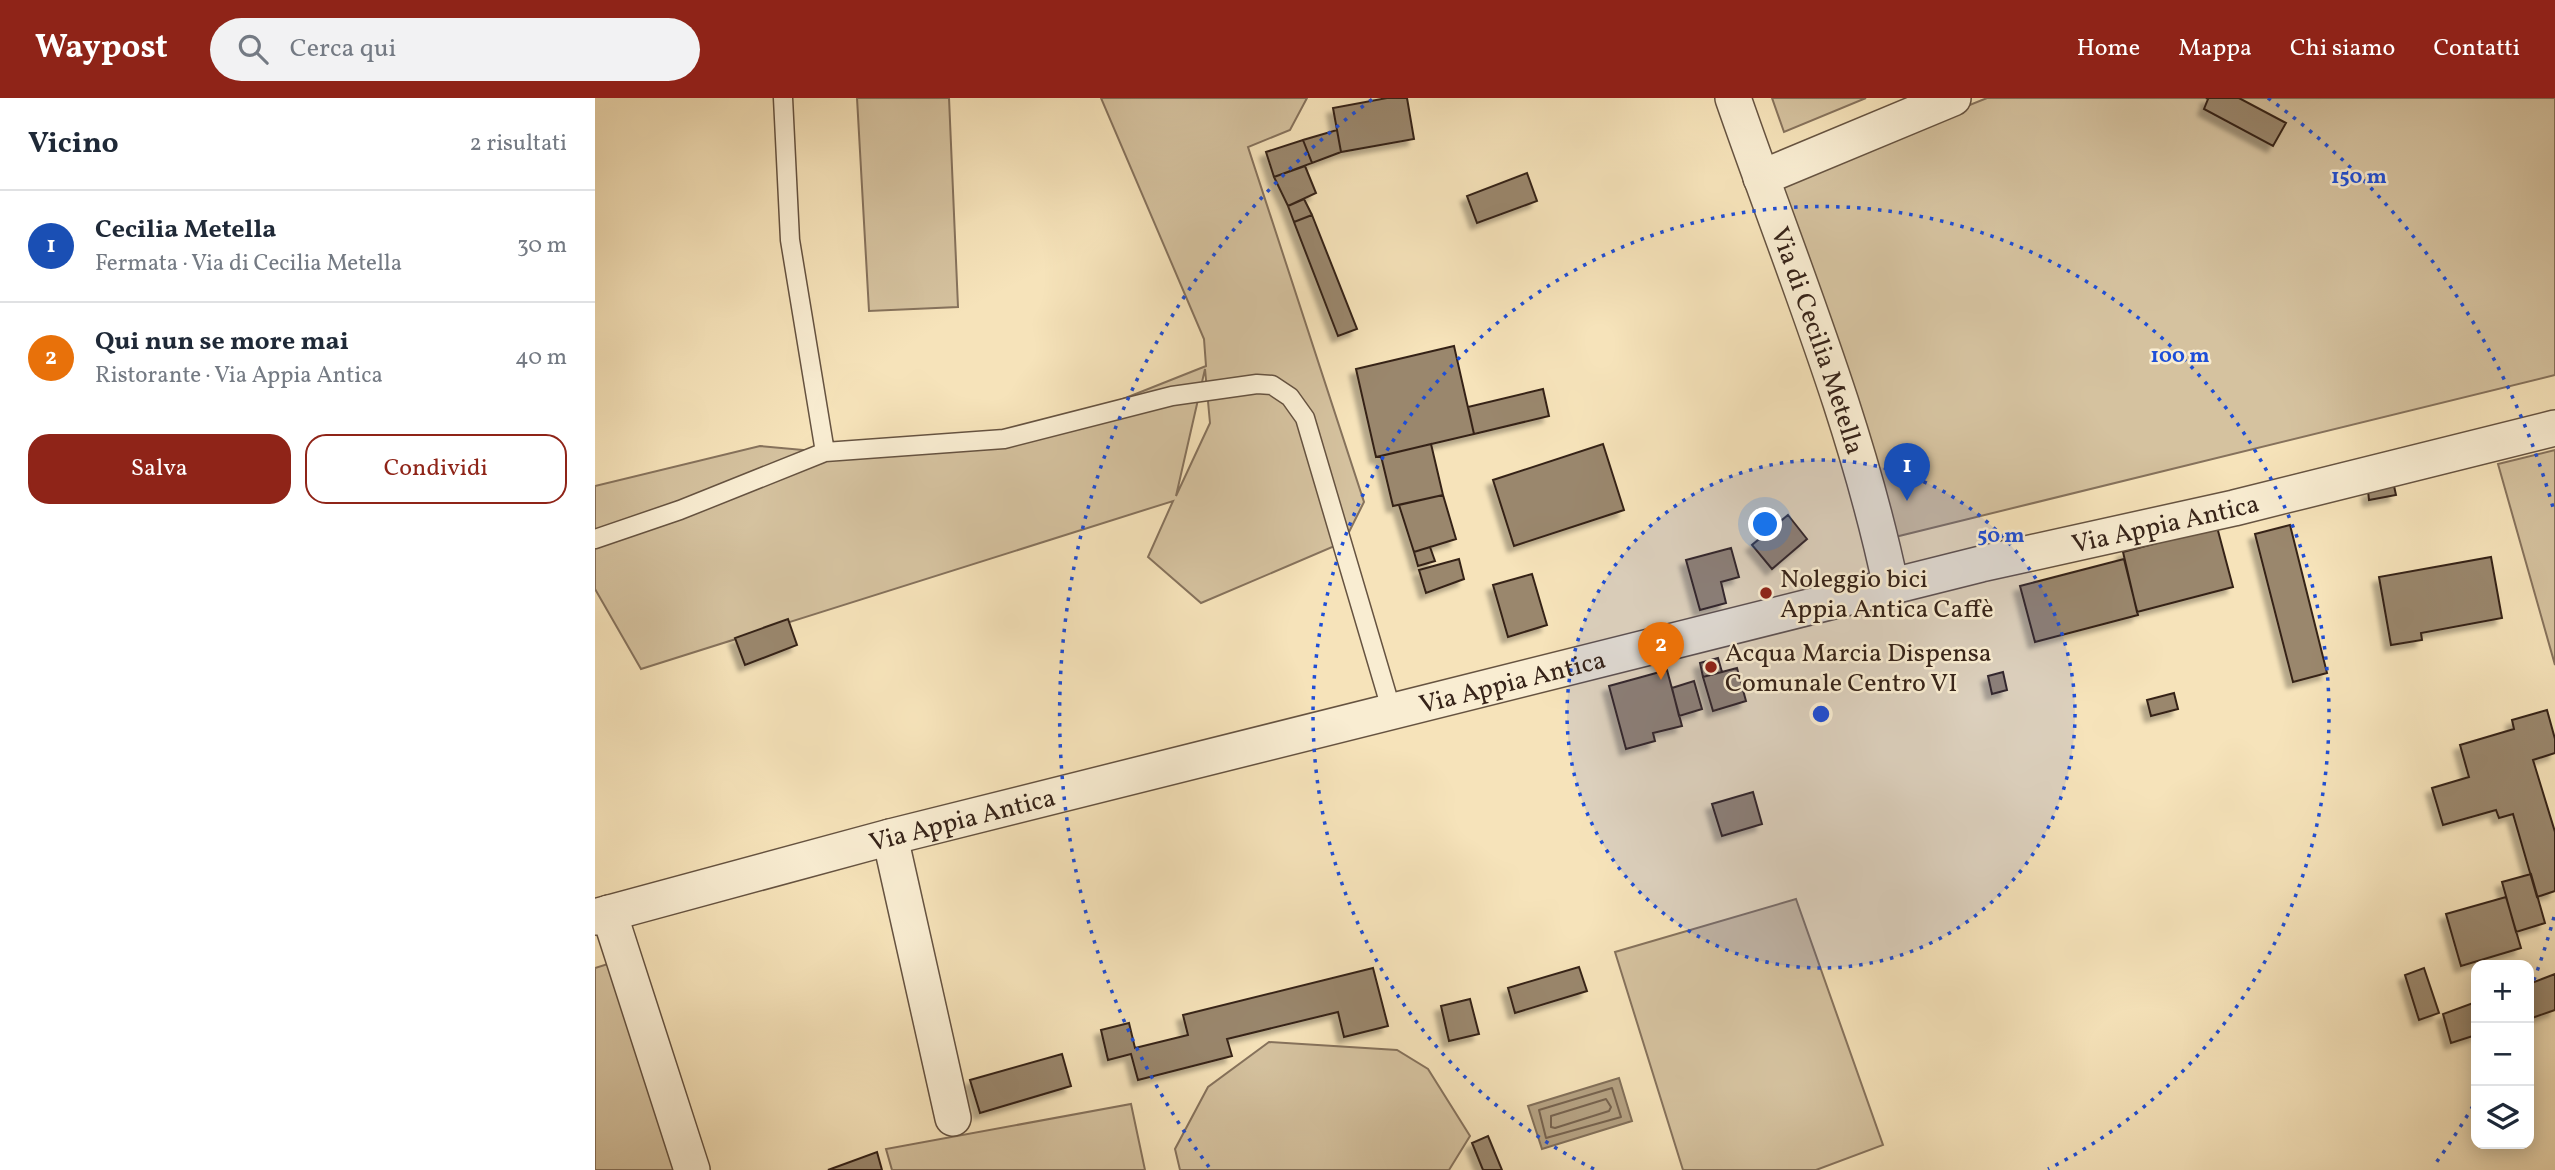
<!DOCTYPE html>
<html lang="it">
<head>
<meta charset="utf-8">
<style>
  body { margin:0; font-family:Vollkorn,serif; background:#f2f2f3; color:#1f2937 }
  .controls { position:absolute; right:21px; bottom:21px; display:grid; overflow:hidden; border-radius:14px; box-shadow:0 4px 18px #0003 }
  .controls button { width:63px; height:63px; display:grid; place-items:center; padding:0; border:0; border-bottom:2px solid #e0e1e3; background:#fff; color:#1f2937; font:35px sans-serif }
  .you { position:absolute; left:1171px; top:427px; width:24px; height:24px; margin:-18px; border:5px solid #fff; border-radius:50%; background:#1a73e8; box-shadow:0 0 0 10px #1a73e833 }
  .badge { display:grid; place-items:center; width:46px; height:46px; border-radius:50%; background:#8f2418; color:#fff; font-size:23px; font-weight:700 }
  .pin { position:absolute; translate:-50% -58px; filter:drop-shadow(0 2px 4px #0008) }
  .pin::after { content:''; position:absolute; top:37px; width:24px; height:21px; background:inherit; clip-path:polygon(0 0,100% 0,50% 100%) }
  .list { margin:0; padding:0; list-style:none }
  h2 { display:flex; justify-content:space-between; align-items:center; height:91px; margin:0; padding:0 28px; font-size:30px }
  h2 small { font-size:23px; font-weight:400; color:#747a83 }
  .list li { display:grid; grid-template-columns:46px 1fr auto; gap:21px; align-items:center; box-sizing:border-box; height:112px; padding:0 28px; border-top:2px solid #e0e1e3 }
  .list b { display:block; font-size:26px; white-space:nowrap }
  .list p { margin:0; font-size:23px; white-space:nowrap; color:#747a83 }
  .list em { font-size:23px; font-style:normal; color:#747a83 }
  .actions { display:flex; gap:14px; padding:21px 28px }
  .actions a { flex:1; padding:16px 0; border:2px solid #8f2418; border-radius:21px; text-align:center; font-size:24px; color:#8f2418 }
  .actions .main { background:#8f2418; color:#fff }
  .icon { flex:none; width:38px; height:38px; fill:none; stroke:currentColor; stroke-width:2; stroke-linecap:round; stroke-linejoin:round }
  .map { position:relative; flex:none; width:1960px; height:1072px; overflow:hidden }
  header { display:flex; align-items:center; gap:42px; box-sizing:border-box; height:98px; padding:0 35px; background:#8f2418; color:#fff }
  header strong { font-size:33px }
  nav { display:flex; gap:38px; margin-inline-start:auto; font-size:24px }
  .search { width:490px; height:63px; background:#f2f2f3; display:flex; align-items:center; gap:18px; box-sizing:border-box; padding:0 24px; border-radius:38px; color:#747a83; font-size:26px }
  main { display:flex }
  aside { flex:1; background:#fff }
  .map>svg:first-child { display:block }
  .green { fill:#d5c29f; stroke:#86725c; stroke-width:2; fill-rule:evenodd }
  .water { fill:#b5a283; stroke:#826f59; stroke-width:2 }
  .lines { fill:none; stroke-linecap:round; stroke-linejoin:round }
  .shore { stroke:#76624e; stroke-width:2 }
  .building { fill:#9a876d; stroke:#362319; stroke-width:2; filter:url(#shadow) }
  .service-casing { stroke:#665341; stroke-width:21 }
  .minor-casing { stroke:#665341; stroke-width:38 }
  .service { stroke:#f9edd2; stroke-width:18 }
  .minor { stroke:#f9edd2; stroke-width:35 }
  .ring { fill:none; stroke:#1d4ed8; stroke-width:3.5; stroke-dasharray:3.5 7 }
  .poi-dot { fill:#8f2418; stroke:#f9edd2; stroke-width:2.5 }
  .labels { text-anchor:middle; stroke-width:5; stroke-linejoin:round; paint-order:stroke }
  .street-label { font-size:26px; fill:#362319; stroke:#f9edd2 }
  .poi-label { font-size:26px; fill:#362319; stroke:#f9edd2; text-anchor:start }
  .centre { fill:#1d4ed8; stroke:#f9edd2; stroke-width:3.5 }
  .ring-label { font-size:21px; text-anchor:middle; font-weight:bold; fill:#1d4ed8; stroke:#f9edd2; stroke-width:5; stroke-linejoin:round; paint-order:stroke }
</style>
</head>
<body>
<header>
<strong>Waypost</strong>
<div class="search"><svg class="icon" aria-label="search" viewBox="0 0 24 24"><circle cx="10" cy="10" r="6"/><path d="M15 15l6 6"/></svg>Cerca qui</div>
<nav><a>Home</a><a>Mappa</a><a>Chi siamo</a><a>Contatti</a></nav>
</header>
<main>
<aside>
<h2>Vicino<small>2 risultati</small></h2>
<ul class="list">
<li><span class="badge" style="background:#1a4fb4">1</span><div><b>Cecilia Metella</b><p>Fermata · Via di Cecilia Metella</p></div><em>30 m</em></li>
<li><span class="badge" style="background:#e8710a">2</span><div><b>Qui nun se more mai</b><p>Ristorante · Via Appia Antica</p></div><em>40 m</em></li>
</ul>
<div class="actions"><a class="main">Salva</a><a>Condividi</a></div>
</aside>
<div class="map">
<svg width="1960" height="1072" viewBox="0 0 1960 1072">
  <defs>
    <filter id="shadow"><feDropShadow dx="-6" dy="6" stdDeviation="2" flood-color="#0004"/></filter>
  </defs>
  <rect width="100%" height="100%" fill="#f6e3ba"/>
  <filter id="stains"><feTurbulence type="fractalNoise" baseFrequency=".00286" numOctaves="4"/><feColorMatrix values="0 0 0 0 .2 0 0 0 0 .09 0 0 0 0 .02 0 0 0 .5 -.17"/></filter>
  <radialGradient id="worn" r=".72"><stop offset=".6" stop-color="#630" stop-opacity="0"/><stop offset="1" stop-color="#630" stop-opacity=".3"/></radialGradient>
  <path class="green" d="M 262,0 L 354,0 L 363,209 L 274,213 Z
    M 506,0 L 712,0 L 695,32 L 653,49 L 769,404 L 749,444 L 606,505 L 553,459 L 578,403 L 46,571 L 0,491 L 0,388 L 165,348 L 230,354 L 465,326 L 611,268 L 609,241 ZM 610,271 L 615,325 L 581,398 Z
    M 1177,0 L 1271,0 L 1189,34 Z
    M 1392,0 L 1960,0 L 1960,277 L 1300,439 L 1181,85 Z
    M 1960,352 L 1960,567 L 1903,366 Z
    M 1201,801 L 1288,1047 L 1221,1072 L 1088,1072 L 1020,854 Z
    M 16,865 L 79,1072 L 0,1072 L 0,870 Z
    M 674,944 L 802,952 L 833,971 L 875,1038 L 854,1072 L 585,1072 L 580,1051 L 613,989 Z
    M 536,1006 L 550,1072 L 297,1072 L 291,1051 Z"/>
  <path class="water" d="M 1024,980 L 1037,1023 L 947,1051 L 933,1008 Z"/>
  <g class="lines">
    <path class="shore" d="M 1017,990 L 1026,1019 L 951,1040 L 944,1012 Z
      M 1011,1001 L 1016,1009 L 1014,1013 L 960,1030 L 956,1029 L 956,1018 Z"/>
  </g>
  <path class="building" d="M 792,0 L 812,0 L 819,41 L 746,54 L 738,10 Z
    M 1611,0 L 1644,0 L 1691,25 L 1678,48 L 1609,11 L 1613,1 Z
    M 742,32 L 746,54 L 717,65 L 708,42 Z
    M 708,42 L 717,65 L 679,79 L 671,54 Z
    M 710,68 L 721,95 L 693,108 L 679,79 Z
    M 932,75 L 942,103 L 882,125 L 872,98 Z
    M 709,101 L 717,117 L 699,124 L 693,108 Z
    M 717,117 L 762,231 L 743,238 L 699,124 Z
    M 859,248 L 879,336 L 781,359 L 761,271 Z
    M 948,291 L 954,318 L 879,336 L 873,309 Z
    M 836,346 L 848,397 L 798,408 L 786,358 Z
    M 1008,346 L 1029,412 L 919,448 L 898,382 Z
    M 1799,388 L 1801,397 L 1774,402 L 1773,393 Z
    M 848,397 L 861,441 L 819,454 L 804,407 Z
    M 1193,417 L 1212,441 L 1177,471 L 1157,447 Z
    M 1695,427 L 1732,575 L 1698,584 L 1660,436 Z
    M 1622,429 L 1638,489 L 1542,514 L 1528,454 Z
    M 835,449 L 840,463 L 823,468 L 819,454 Z
    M 1136,450 L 1144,479 L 1126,484 L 1131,505 L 1105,512 L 1091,462 Z
    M 1896,459 L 1907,520 L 1826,535 L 1827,542 L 1796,547 L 1784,479 Z
    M 864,461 L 869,481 L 831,495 L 824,472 Z
    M 1529,461 L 1543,517 L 1440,544 L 1425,488 Z
    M 937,476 L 952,527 L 913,539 L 898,487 Z
    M 193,521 L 202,547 L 150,567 L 140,540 Z
    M 1123,560 L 1127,574 L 1108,579 L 1105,565 Z
    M 1142,570 L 1151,603 L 1118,613 L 1108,579 Z
    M 1072,572 L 1087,628 L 1058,635 L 1060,643 L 1031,651 L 1014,588 Z
    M 1408,574 L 1412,592 L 1397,596 L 1393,578 Z
    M 1099,583 L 1107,611 L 1084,618 L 1077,590 Z
    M 1579,595 L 1583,611 L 1556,618 L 1552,602 Z
    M 1952,612 L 1960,641 L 1960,655 L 1938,662 L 1960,734 L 1960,793 L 1942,799 L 1918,716 L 1904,720 L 1901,712 L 1848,727 L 1837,690 L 1874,679 L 1865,647 L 1919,631 L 1917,622 Z
    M 1158,694 L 1167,726 L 1127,738 L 1117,706 Z
    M 1936,776 L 1950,825 L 1921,834 L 1907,784 Z
    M 1911,799 L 1926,850 L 1866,868 L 1851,816 Z
    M 984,869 L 992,893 L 920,915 L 913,890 Z
    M 778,870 L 793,928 L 749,939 L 743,914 L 632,941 L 637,958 L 543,982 L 536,956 L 513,962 L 506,932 L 534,925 L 540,950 L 593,937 L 588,917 Z
    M 1829,870 L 1844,915 L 1824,922 L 1810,877 Z
    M 1960,876 L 1960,912 L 1934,921 L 1934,886 Z
    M 875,901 L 884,936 L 854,943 L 846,908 Z
    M 1881,904 L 1881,937 L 1856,945 L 1848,916 Z
    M 467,956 L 476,988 L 385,1015 L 375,982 Z
    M 893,1038 L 907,1072 L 888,1072 L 877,1045 Z
    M 282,1054 L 287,1072 L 233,1072 Z"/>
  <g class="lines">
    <defs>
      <path id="service" d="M 188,0 L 195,142 L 230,354
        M 0,441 L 85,412 L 230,354 L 409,341 L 577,298 L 662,286 L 677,287 L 695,299 L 710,320 L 797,614"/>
      <g id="minor">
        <path id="s1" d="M 1138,0 C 1194,162 1261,321 1296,489"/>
        <path d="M 1166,80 L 1358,0"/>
        <path d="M 295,739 L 358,1020"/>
        <path d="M 14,815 L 97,1072"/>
        <path id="s2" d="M 0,819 L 295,739 L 1386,466 L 1639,410 L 1960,330"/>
      </g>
    </defs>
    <use href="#service" class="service-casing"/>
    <use href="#minor" class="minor-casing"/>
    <use href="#service" class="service"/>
    <use href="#minor" class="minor"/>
  </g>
  <circle cx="1226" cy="616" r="254" fill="#1d4ed8" fill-opacity=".12"/>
  <g class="ring">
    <circle cx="1226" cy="616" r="254"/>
    <path d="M999 1071A508 508 0 1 1 1453 1071"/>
    <path d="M1959 819A761 761 0 0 1 1934 895M1878 1008A761 761 0 0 1 1838 1069M614 1069A761 761 0 0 1 779 0M1673 0A761 761 0 0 1 1959 413"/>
  </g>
  <g class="poi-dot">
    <circle cx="1171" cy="495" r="7"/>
    <circle cx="1116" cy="569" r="7"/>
  </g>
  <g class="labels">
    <g class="street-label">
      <text dy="9" stroke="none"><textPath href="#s1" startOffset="257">Via di Cecilia Metella</textPath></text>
      <text dy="9" stroke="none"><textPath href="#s2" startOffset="1619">Via Appia Antica</textPath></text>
      <text dy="9" stroke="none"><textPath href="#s2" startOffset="947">Via Appia Antica</textPath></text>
      <text dy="9" stroke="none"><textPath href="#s2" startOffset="380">Via Appia Antica</textPath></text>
    </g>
    <g class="poi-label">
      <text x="1185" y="489">Noleggio bici<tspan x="1185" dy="30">Appia Antica Caffè</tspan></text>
      <text x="1130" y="563">Acqua Marcia Dispensa<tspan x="1130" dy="30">Comunale Centro VI</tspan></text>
    </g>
  </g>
  <circle cx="1226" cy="616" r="10" class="centre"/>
  <g class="ring-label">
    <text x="1764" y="85">150 m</text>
    <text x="1585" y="264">100 m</text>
    <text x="1406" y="444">50 m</text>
  </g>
  <rect width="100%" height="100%" filter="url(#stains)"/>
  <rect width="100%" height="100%" fill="url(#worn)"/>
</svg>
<div class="controls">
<button>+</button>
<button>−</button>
<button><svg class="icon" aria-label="layers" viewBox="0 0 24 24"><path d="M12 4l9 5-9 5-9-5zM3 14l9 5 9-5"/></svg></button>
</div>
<div class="you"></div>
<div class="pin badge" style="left:1312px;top:403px;background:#1a4fb4">1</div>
<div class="pin badge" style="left:1066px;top:582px;background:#e8710a">2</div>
</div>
</main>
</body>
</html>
